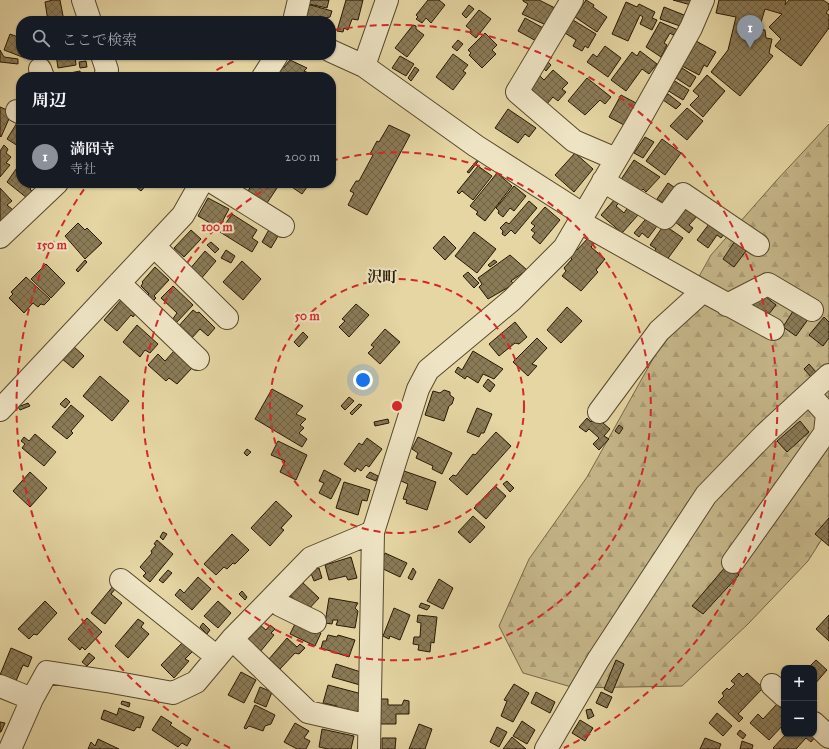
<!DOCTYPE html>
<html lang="ja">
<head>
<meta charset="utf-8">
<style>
  body { margin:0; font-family:"IM FELL Great Primer","Noto Serif JP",serif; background:#242831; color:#f1f3f6 }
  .controls { position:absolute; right:12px; bottom:12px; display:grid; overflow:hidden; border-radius:8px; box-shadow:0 1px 3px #0004 }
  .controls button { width:36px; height:36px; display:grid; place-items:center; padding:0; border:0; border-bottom:1px solid #363941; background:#171b24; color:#f1f3f6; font:20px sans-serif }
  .you { position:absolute; left:363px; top:380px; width:14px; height:14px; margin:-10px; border:3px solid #fff; border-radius:50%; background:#1a73e8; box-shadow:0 0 0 6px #1a73e833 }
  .badge { display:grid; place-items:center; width:26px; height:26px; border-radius:50%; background:#8c9099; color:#fff; font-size:13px; font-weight:700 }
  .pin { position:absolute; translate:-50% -33px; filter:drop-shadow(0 1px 2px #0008) }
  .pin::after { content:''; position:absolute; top:21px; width:14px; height:12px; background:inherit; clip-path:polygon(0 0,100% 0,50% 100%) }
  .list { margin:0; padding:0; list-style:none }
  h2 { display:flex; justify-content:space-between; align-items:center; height:52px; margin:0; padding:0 16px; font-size:17px }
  h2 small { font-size:13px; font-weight:400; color:#9ea1a6 }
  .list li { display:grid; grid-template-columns:26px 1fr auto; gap:12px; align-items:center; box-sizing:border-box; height:64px; padding:0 16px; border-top:1px solid #363941 }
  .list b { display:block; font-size:15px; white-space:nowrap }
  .list p { margin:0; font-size:13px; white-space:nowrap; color:#9ea1a6 }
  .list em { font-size:13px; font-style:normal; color:#9ea1a6 }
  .icon { flex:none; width:22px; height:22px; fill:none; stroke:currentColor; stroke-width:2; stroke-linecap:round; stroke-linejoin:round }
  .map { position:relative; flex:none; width:829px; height:749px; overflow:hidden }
  .search { position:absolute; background:#171b24; box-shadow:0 1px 3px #0004; left:16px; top:16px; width:320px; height:44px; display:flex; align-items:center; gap:10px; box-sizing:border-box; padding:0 14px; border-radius:16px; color:#9ea1a6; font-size:15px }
  .panel { position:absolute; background:#171b24; box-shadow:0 1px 3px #0004; left:16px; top:72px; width:320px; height:116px; border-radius:16px }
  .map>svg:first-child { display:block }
  .forest { fill:url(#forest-firs); stroke:#766846 }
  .building { fill:url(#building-cross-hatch); stroke:#281904 }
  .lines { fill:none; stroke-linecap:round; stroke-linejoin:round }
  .minor-casing { stroke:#57482c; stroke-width:24 }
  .minor { stroke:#eee4c4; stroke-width:22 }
  .ring { fill:none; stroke:#d62828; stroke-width:2; stroke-dasharray:7 5 }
  .labels { text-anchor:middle; stroke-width:4; stroke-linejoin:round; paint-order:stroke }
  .neighbourhood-label { font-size:15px; font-weight:bold; fill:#281904; stroke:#eee4c4 }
  .centre { fill:#d62828; stroke:#eee4c4; stroke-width:2 }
  .ring-label { font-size:12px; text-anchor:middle; font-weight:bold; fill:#d62828; stroke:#eee4c4; stroke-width:4; stroke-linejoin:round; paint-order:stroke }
</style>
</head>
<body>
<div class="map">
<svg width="829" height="749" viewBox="0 0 829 749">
  <defs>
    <pattern id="forest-firs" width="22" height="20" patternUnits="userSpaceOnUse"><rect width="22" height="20" fill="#c5b689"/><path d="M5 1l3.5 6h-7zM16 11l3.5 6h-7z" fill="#a99c75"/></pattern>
    <pattern id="building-cross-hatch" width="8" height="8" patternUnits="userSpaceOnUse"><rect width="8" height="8" fill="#8a7b57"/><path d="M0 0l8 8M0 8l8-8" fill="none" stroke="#716446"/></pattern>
  </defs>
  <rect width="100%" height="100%" fill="#e5d6a4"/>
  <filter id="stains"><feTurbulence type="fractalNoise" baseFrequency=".005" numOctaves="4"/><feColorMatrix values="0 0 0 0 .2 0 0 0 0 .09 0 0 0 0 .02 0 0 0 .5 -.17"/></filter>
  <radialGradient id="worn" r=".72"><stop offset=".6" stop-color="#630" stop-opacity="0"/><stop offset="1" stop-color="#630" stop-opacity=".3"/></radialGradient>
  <path class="forest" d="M 829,124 L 829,528 L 808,561 L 748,624 L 682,686 L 575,688 L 523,673 L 499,626 L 529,559 L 587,477 L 711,255 L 776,181 Z"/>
  <path class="building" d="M 53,0 L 60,0 L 64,21 L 48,21 L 45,2 Z
    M 310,0 L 329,0 L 327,8 L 309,4 Z
    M 346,0 L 363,0 L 358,20 L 352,19 L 348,30 L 344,28 L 343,32 L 337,31 Z
    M 428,0 L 439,0 L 445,5 L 431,23 L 426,18 L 422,23 L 416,19 L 418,17 L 416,15 Z
    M 523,0 L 539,0 L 555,8 L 546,25 L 522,14 L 528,4 L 523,1 Z
    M 586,0 L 594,5 L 593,7 L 607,17 L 597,32 L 575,17 Z
    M 673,0 L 692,0 L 691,5 Z
    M 719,0 L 786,0 L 785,5 L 789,0 L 823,0 L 829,4 L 829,9 L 826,13 L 829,15 L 829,28 L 801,66 L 775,46 L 781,39 L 769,27 L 782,14 L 765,9 L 759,29 L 765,30 L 766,38 L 772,39 L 769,53 L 773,56 L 740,96 L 711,72 L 728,50 L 736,17 L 716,13 Z
    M 626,2 L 637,7 L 639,4 L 655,12 L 652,18 L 657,20 L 652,30 L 640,24 L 643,17 L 640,15 L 628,41 L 612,34 Z
    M 307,4 L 332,11 L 330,17 L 326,18 L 325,21 L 302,21 Z
    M 469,5 L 474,9 L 466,18 L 462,14 Z
    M 664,7 L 684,15 L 680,26 L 660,19 Z
    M 479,10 L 491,19 L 476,38 L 470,33 L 471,30 L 466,26 Z
    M 525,18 L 545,29 L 538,42 L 518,31 Z
    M 573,20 L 596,34 L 588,48 L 585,46 L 582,51 L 573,46 L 576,40 L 565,33 Z
    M 660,22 L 678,30 L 673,35 L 670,33 L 664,43 L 667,45 L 661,57 L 646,47 Z
    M 413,25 L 416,26 L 416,29 L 424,35 L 407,57 L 395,48 Z
    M 485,33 L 497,45 L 492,50 L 496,54 L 482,68 L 469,55 L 471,53 L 468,50 Z
    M 10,34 L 21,38 L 21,55 L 27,55 L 25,58 L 4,50 Z
    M 458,40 L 463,44 L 457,51 L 452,47 Z
    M 696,41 L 716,52 L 707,67 L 704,65 L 699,75 L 682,66 Z
    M 605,46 L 621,58 L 608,77 L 587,62 L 593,54 L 597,57 Z
    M 0,50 L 4,57 L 18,59 L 18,64 L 0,62 Z
    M 640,51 L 657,64 L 649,74 L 642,69 L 626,91 L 611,80 L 632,52 L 637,56 Z
    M 453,54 L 468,65 L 463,71 L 466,73 L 453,90 L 436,77 Z
    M 56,55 L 75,55 L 76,65 L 58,68 Z
    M 400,56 L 414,64 L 406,76 L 392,68 Z
    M 290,60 L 307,68 L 304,71 L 313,75 L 311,77 L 282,77 L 276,73 L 281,66 L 284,67 Z
    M 86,61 L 87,67 L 80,68 L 79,62 Z
    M 548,62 L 551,65 L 546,71 L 543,68 Z
    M 415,67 L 419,70 L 411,81 L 408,78 Z
    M 682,68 L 696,77 L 690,87 L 676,78 Z
    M 553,70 L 568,83 L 562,89 L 566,92 L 558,101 L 553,97 L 546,105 L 529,90 L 536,81 L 535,80 L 539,75 L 544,80 Z
    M 80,71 L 81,76 L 60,77 L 60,75 Z
    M 707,75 L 725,91 L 703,117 L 690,105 L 699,96 L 693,91 Z
    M 587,78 L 611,97 L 605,104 L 600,100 L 585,115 L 568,101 Z
    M 673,80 L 689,90 L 683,100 L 667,90 Z
    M 668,94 L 681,104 L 676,109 L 663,100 Z
    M 621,95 L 636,103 L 624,125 L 609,117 Z
    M 0,107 L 12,112 L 1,137 L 0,136 Z
    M 687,108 L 703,121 L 687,140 L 670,126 Z
    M 508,109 L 536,128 L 529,137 L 525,134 L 518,143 L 495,128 Z
    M 20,118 L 21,118 L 21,141 L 18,146 L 7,139 Z
    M 389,125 L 410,135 L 367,215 L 348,205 L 354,193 L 350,191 L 356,181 L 359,181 L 373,155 L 370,154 L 377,141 L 379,142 Z
    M 645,137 L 654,142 L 643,158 L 634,153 Z
    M 662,139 L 681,153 L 665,175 L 646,161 Z
    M 4,145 L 8,149 L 6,153 L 11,157 L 6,163 L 10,165 L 0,177 L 0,151 Z
    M 575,153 L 593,169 L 574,192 L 555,175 Z
    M 479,158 L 480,159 L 469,173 L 467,172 Z
    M 634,160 L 660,177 L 646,192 L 643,189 L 641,191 L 636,187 L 634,191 L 620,181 Z
    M 21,162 L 21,183 L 35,183 L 30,189 L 33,192 L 27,198 L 7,182 Z
    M 478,166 L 492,176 L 473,200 L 462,191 L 459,194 L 457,192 Z
    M 497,173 L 512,186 L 485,221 L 476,214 L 478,212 L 470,206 Z
    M 131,183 L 148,183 L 141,191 Z
    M 253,183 L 276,183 L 279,185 L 265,206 L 246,194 Z
    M 286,183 L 310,183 L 302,194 Z
    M 668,183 L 677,189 L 666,205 L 657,199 Z
    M 514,186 L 526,196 L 514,211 L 510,208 L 503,217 L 498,213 L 499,211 L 496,208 Z
    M 0,188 L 12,201 L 7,205 L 13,210 L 0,222 Z
    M 208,198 L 229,209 L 219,228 L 198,216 Z
    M 615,199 L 619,203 L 616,206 L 624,213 L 628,207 L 638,215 L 622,233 L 601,215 Z
    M 683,199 L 700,213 L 689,225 L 693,228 L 689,233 L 669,217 Z
    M 529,201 L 537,208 L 515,234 L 511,230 L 505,236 L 502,234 L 503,231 L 500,228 L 506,222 L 509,224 Z
    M 545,207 L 560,220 L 540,244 L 532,237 L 535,233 L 531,230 L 535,226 L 531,223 Z
    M 232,214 L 257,230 L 252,238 L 258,242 L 252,252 L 220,232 Z
    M 650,214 L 660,222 L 648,238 L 642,233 L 639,237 L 634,233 Z
    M 78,223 L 85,230 L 87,228 L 102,243 L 85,259 L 65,236 Z
    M 709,224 L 724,234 L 721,238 L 717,235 L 708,248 L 697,240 Z
    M 664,225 L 683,238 L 666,261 L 654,252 L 656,249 L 650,245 Z
    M 271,226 L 281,231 L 271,248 L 262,242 Z
    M 191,230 L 201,239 L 184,257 L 174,248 Z
    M 474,232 L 496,249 L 477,273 L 455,256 Z
    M 444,236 L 456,248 L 445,260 L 433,248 Z
    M 589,237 L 595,242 L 591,247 L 605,259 L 596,270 L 598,272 L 581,291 L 562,276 L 566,271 L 564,268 L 572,259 L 569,256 L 575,249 L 577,250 Z
    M 737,238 L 749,247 L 734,267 L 723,259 Z
    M 211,242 L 219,249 L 215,253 L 207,245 Z
    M 226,250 L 235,256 L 231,263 L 221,258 Z
    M 205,251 L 216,261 L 200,280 L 189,270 Z
    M 510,255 L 527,270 L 511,281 L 514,284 L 488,299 L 479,287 L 482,284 L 478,278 Z
    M 85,260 L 87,262 L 78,272 L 76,270 Z
    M 494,260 L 497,262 L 490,267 L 488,265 Z
    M 242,261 L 261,279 L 243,300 L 223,282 Z
    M 46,264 L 65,283 L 51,298 L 31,279 Z
    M 155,267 L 169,280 L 154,296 L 156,298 L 153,301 L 147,296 L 149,294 L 141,286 L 143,283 L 142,282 Z
    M 468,272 L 479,283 L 474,288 L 463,276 Z
    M 26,277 L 50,299 L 44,305 L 41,304 L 38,307 L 33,303 L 24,313 L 9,298 L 13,294 L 11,292 Z
    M 173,286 L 193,305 L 176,323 L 172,320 L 177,313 L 161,298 Z
    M 761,293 L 776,305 L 765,319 L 760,310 L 752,304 Z
    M 122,299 L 137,312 L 133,317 L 131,315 L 117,331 L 104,320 Z
    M 356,304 L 369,315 L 349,337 L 339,327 L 345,321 L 342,319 Z
    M 567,307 L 582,321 L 561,343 L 547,330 Z
    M 795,308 L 809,318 L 796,336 L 783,327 Z
    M 193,310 L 197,313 L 199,312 L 215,328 L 208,336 L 200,329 L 190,340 L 177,328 Z
    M 824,317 L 829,322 L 829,338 L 823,346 L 809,335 Z
    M 515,322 L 527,337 L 519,344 L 515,343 L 499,356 L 489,344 Z
    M 137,325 L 158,344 L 150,353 L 145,350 L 140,357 L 123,342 Z
    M 385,329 L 400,342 L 380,364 L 368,353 L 374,347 L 371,345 Z
    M 303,332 L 308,337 L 299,347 L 294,342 Z
    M 537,338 L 547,348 L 532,364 L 537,366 L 528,376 L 513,362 Z
    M 72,345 L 84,356 L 73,368 L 61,358 Z
    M 174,351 L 192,368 L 177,384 L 169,378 L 166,381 L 148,365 L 158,354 L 165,361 Z
    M 473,351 L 503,369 L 494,379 L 483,374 L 478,383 L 467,376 L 465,379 L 455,372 L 458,367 L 462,370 Z
    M 809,364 L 816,372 L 811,377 L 804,369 Z
    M 100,376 L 129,401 L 112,421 L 83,396 Z
    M 488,379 L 495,385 L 490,392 L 483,386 Z
    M 272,389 L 303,406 L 296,414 L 306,419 L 300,425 L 304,428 L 299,433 L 307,439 L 302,447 L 255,419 Z
    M 444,390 L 450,392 L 450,395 L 454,398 L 452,404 L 449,406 L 444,421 L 425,415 L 433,391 L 440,393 Z
    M 349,397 L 354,401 L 345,410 L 341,406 Z
    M 66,398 L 70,402 L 65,408 L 60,404 Z
    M 28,403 L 30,406 L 20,410 L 18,407 Z
    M 359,404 L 362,405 L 352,415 L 350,413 Z
    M 71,405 L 84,416 L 71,431 L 73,433 L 67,439 L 52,427 Z
    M 477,408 L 492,414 L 484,433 L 481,433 L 479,437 L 467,432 Z
    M 596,417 L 610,429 L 604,436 L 609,439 L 599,450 L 593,444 L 599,438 L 589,429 L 586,432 L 579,427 L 587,418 L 591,422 Z
    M 388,419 L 389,423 L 375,426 L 374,422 Z
    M 800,421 L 809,432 L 787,452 L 777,441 Z
    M 619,425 L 623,428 L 619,434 L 615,431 Z
    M 496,432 L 511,446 L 467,495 L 449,479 L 453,475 L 456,476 L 473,454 L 475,455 Z
    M 35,434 L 56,452 L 44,466 L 22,448 L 25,444 L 21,441 L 24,437 L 29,441 Z
    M 418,437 L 452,453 L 442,474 L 432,469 L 433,466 L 416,458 L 418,453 L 412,449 Z
    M 367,438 L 382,449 L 369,467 L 366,465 L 361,471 L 357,468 L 355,472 L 344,464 L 359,443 L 362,445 Z
    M 278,441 L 307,455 L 296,480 L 280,472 L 285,461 L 271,455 Z
    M 247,449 L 251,452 L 247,456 L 244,453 Z
    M 324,470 L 341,479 L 331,499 L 319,493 L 324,483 L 319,481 Z
    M 404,471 L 436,482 L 427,510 L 406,503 L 407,500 L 403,499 L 408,484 L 401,481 Z
    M 30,472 L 47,488 L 30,507 L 13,491 Z
    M 370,472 L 378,476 L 376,481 L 366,477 Z
    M 507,481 L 514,488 L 510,492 L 503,484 Z
    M 344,482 L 370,490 L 367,501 L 362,500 L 358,515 L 336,508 Z
    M 495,486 L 506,496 L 486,519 L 474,508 Z
    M 276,501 L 292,516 L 281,528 L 284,530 L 270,546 L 251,528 Z
    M 473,516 L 485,527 L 470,543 L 458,532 Z
    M 829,518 L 829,546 L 815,534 Z
    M 163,532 L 167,534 L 163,540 L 160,537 Z
    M 232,534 L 249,550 L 235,564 L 233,563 L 227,569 L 224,567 L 216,575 L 204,564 Z
    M 157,540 L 173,554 L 150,582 L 143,576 L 146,573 L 140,567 L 152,553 L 151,551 L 156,545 L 154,544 Z
    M 385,553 L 407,563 L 400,577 L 379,567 Z
    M 351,557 L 357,578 L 348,580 L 346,576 L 329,580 L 325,565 Z
    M 727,565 L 739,575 L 703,614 L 692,606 Z
    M 319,568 L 322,578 L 314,581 L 310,571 Z
    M 413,568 L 416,572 L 412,580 L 408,578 Z
    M 168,570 L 172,573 L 163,583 L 159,580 Z
    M 198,577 L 211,589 L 192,610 L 175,595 L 180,589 L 184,593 Z
    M 439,579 L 453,588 L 443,609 L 427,601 Z
    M 301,581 L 319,598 L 307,611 L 288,594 Z
    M 114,585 L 116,588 L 111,594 L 122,603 L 105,624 L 91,613 Z
    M 242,591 L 247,597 L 245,600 L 239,594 Z
    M 329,598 L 358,603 L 355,608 L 358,611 L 355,628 L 336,625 L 338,620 L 333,620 L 332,624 L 325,623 Z
    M 45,601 L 57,613 L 37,635 L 34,634 L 29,639 L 18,629 Z
    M 218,601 L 231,613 L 218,628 L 204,616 Z
    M 421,603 L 430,606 L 427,610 L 419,607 Z
    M 394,608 L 410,615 L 400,640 L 390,636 L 389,639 L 383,636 Z
    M 418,615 L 437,617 L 434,643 L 431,642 L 430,652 L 418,650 L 419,645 L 413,644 L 414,637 L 420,637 L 421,623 L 417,622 Z
    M 829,615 L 829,641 L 816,629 Z
    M 87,618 L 102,632 L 85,650 L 82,647 L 80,650 L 68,639 Z
    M 138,619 L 144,623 L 141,627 L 149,634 L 128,658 L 115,646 Z
    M 296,622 L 321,633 L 315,646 L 290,634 Z
    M 203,623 L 210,630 L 207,634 L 200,627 Z
    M 260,625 L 266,630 L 270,625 L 275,629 L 271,633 L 274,635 L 260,652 L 247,640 Z
    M 328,635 L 337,637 L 338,635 L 355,640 L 349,657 L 321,648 L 323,641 L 326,641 Z
    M 287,638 L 297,647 L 300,644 L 305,648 L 299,654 L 295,653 L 280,669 L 269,659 Z
    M 183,642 L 195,649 L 185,659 L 189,661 L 174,678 L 161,665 Z
    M 11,648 L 32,657 L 28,667 L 23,665 L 16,681 L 0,675 Z
    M 89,653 L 95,658 L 87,666 L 82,662 Z
    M 616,660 L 624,664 L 612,693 L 604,689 Z
    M 816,660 L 827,670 L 814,685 L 814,668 L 808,668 Z
    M 336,664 L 364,673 L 360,685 L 332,677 Z
    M 241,672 L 256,680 L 244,703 L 228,695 Z
    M 739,673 L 743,677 L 747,673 L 763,688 L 738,714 L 743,718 L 739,722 L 718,702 L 724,696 L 722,693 L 727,688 L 729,690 L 735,684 L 731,681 Z
    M 514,684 L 529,693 L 513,722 L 501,716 L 507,701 L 504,700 Z
    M 328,685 L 362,694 L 357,715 L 336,709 L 337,706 L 323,703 Z
    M 260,687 L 272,692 L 266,707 L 254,702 Z
    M 536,692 L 555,702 L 550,713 L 531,703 Z
    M 601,692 L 612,697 L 607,708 L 596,703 Z
    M 380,699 L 388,699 L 388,705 L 402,705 L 404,700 L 409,701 L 409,714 L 396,714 L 396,724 L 380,724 Z
    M 122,701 L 130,703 L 129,707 L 121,704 Z
    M 777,704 L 784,710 L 784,724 L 769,740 L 750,723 L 758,714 L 763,719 Z
    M 255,705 L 275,715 L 271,724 L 265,726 L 263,731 L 249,726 L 246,729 L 244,728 Z
    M 119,708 L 144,717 L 140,728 L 137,727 L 134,731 L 101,719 L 104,710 L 117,715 Z
    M 591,709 L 594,716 L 588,719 L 586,710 Z
    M 717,713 L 732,726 L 723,736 L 709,723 Z
    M 161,716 L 172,723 L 170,725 L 191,739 L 187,746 L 182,743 L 178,747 L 152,730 Z
    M 580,720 L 593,728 L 585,741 L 572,733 Z
    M 522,721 L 535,730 L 527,744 L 513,736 Z
    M 0,722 L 5,723 L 1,732 L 0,732 Z
    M 295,723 L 309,731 L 304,738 L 310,741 L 306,749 L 297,749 L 284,742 Z
    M 419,724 L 432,729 L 425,749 L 409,749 Z
    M 497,727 L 507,732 L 499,747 L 490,742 Z
    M 322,729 L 354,736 L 351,749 L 328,749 L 319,747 Z
    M 740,730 L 746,735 L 743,739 L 737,734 Z
    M 786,734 L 814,734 L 817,735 L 811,742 L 806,738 L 796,749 L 774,749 L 773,748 Z
    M 512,737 L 526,749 L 503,749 Z
    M 382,738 L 396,738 L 395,749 L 382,749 Z
    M 705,738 L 721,744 L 719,749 L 700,749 Z
    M 98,739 L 119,749 L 88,749 L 91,742 L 95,746 Z
    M 742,741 L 753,745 L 752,749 L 740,749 Z"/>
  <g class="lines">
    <defs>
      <path id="minor" d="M 83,0 L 90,21
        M 387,0 L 364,66 L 476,146 L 584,215
        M 572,0 L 517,92 L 574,141 L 616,159
        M 294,21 L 299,0
        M 331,51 L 364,66
        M 102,55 L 107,70 L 105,77
        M 40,69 L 43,77
        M 263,77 L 277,55
        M 17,111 L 21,113
        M 603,181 L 665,218 L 683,194 L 758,245
        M 214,183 L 283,226
        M 580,222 L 703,291 L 773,329
        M 0,237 L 57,183
        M 154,246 L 227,318
        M 119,283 L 198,359
        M 727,305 L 768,284 L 812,310
        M 0,410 L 183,215 L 201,183
        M 599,412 L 659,331 L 703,291
        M 733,562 L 825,433 L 827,414 L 809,394
        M 121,580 L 217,657
        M 274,596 L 280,605 L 315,622
        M 232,639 L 308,712 L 369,726
        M 772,685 L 784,696
        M 0,686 L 32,699
        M 814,723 L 829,737
        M 10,749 L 32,699 L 47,672 L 112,682 L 173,693 L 196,682 L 232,639 L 311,558 L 373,532 L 418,389 L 428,370 L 512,300 L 564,248 L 637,124 L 691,28 L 703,0
        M 369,749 L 373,532
        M 546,749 L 598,660 L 706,495 L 765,434 L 829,375"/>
    </defs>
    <use href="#minor" class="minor-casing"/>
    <use href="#minor" class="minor"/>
  </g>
  <g class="ring">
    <circle cx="397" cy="406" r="127"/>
    <path d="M331 161A254 254 0 1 1 274 184"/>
    <path d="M230 748A381 381 0 0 1 87 185M206 76A381 381 0 0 1 248 55M334 30A381 381 0 0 1 564 748"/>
  </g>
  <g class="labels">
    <g class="neighbourhood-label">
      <text x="382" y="282">沢町</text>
    </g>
  </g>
  <circle cx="397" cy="406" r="6" class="centre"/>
  <g class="ring-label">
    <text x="217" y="231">100 m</text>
    <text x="52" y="249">150 m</text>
    <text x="307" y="320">50 m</text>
  </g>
  <rect width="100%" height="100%" filter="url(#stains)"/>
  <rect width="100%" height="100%" fill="url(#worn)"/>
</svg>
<div class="controls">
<button>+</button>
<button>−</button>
</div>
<div class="you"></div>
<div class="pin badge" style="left:750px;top:48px">1</div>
<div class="search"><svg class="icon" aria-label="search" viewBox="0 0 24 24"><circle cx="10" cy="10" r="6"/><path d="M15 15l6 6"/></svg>ここで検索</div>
<section class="panel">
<h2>周辺<small></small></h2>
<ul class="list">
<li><span class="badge">1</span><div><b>満冏寺</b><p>寺社</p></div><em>200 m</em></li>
</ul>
</section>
</div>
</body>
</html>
